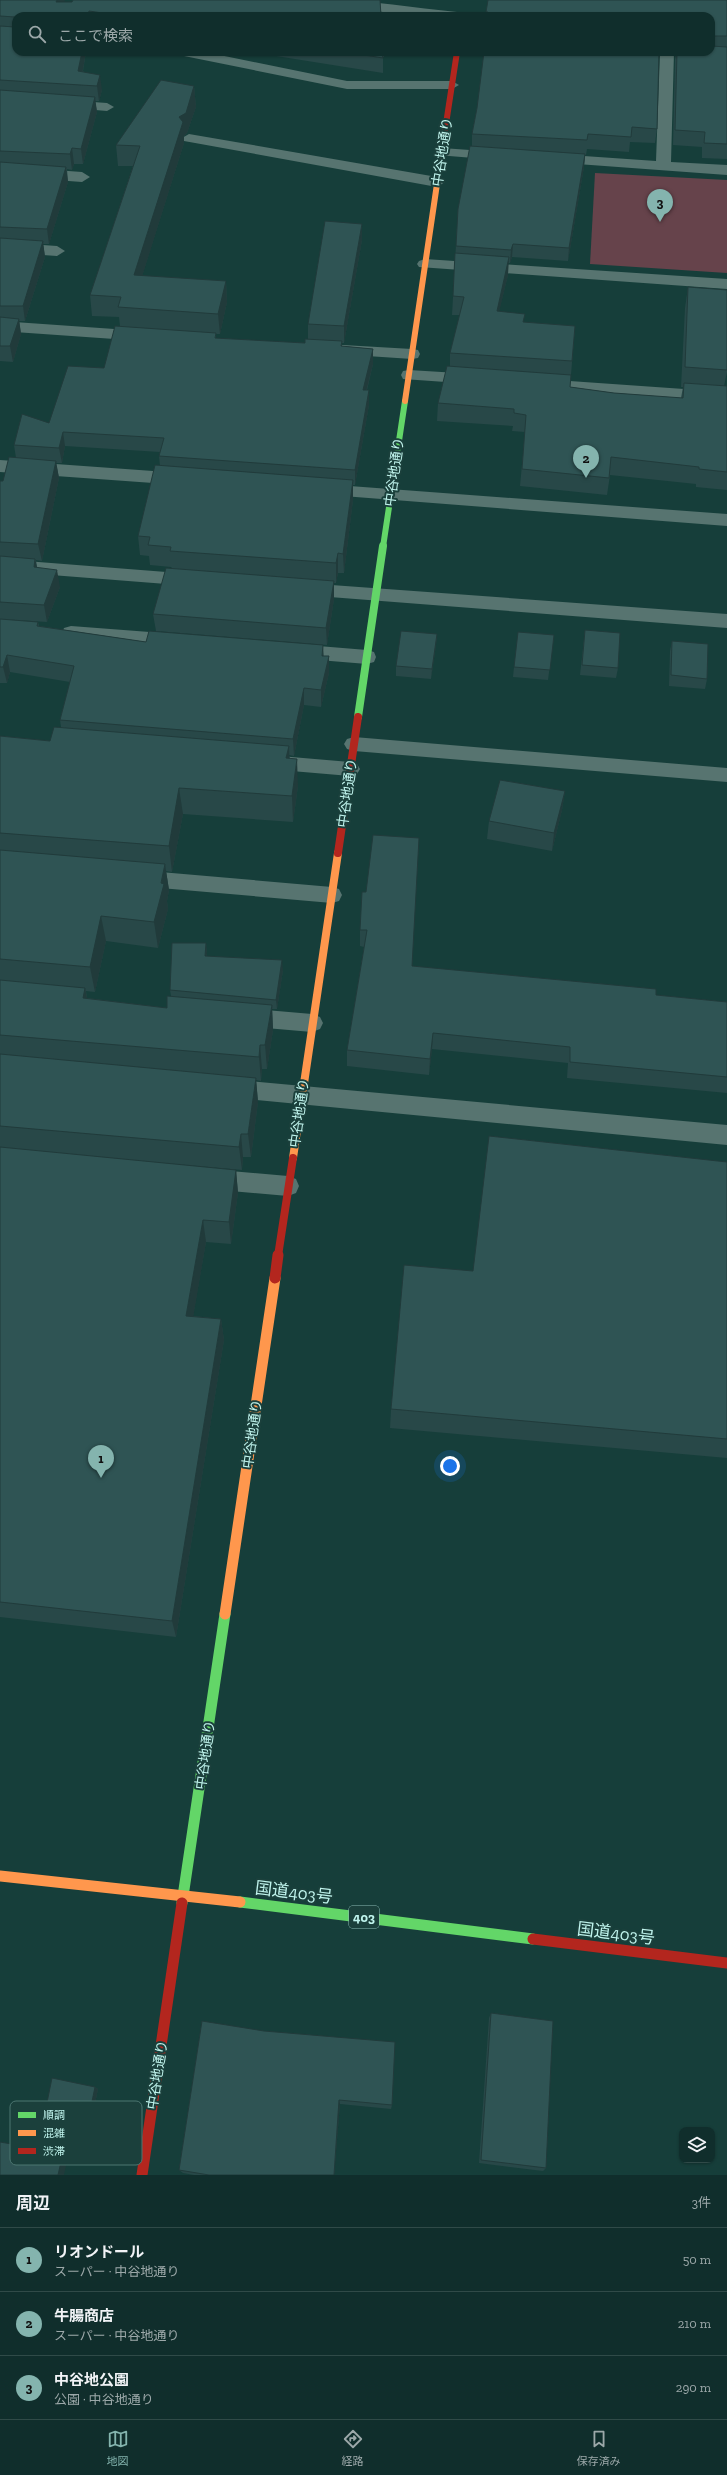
<!DOCTYPE html>
<html lang="ja">
<head>
<meta charset="utf-8">
<style>
  body { margin:0; font-family:"Zilla Slab","Noto Sans JP",serif; background:#1e3a38; color:#f1f3f6 }
  .controls { position:absolute; right:12px; bottom:12px; display:grid; overflow:hidden; border-radius:8px; box-shadow:0 1px 3px #0004 }
  .controls button { width:36px; height:36px; display:grid; place-items:center; padding:0; border:0; border-bottom:1px solid #304a48; background:#102e2c; color:#f1f3f6; font:20px sans-serif }
  .you { position:absolute; left:450px; top:1466px; width:14px; height:14px; margin:-10px; border:3px solid #fff; border-radius:50%; background:#1a73e8; box-shadow:0 0 0 6px #1a73e833 }
  .badge { display:grid; place-items:center; width:26px; height:26px; border-radius:50%; background:#84b4ae; color:#111; font-size:13px; font-weight:700 }
  .pin { position:absolute; translate:-50% -33px; filter:drop-shadow(0 1px 2px #0008) }
  .pin::after { content:''; position:absolute; top:21px; width:14px; height:12px; background:inherit; clip-path:polygon(0 0,100% 0,50% 100%) }
  .list { margin:0; padding:0; list-style:none }
  h2 { display:flex; justify-content:space-between; align-items:center; height:52px; margin:0; padding:0 16px; font-size:17px }
  h2 small { font-size:13px; font-weight:400; color:#9ca8a9 }
  .list li { display:grid; grid-template-columns:26px 1fr auto; gap:12px; align-items:center; box-sizing:border-box; height:64px; padding:0 16px; border-top:1px solid #304a48 }
  .list b { display:block; font-size:15px; white-space:nowrap }
  .list p { margin:0; font-size:13px; white-space:nowrap; color:#9ca8a9 }
  .list em { font-size:13px; font-style:normal; color:#9ca8a9 }
  .icon { flex:none; width:22px; height:22px; fill:none; stroke:currentColor; stroke-width:2; stroke-linecap:round; stroke-linejoin:round }
  .map { position:relative; flex:none; width:727px; height:2175px; overflow:hidden }
  .search { position:absolute; background:#102e2c; box-shadow:0 1px 3px #0004; left:12px; right:12px; top:12px; height:44px; display:flex; align-items:center; gap:10px; box-sizing:border-box; padding:0 14px; border-radius:12px; color:#9ca8a9; font-size:15px }
  .sheet { height:244px; background:#102e2c }
  nav { display:flex; justify-content:space-around; align-items:center; box-sizing:border-box; height:56px; border-top:1px solid #304a48; background:#102e2c; font-size:11px; color:#9ca8a9 }
  nav a { display:grid; justify-items:center; gap:2px }
  nav .on { color:#84b4ae }
  .map>svg:first-child { display:block }
  .green { fill:#66434b }
  .lines { fill:none; stroke-linecap:round; stroke-linejoin:round }
  .street { fill:#577470; fill-rule:evenodd }
  .fast-far2 { stroke:#63d668; stroke-width:6 }
  .fast-far1 { stroke:#63d668; stroke-width:8 }
  .fast { stroke:#63d668; stroke-width:11 }
  .slow-far2 { stroke:#ff974d; stroke-width:6 }
  .slow-far1 { stroke:#ff974d; stroke-width:8 }
  .slow { stroke:#ff974d; stroke-width:11 }
  .jam-far2 { stroke:#b3261e; stroke-width:6 }
  .jam-far1 { stroke:#b3261e; stroke-width:8 }
  .jam { stroke:#b3261e; stroke-width:11 }
  .wall { fill:#284848 }
  .shaded-wall { fill:#213b3b }
  .building { fill:#2f5454; stroke:#213b3b }
  .labels { text-anchor:middle; stroke-width:4; stroke-linejoin:round; paint-order:stroke }
  .shield { fill:#1b403c; stroke:#8ebdb7; stroke-width:1 }
  .shield-label { font-size:13px; font-weight:bold; fill:#bff3ec }
  .street-label { font-size:14px; fill:#bff3ec; stroke:#1b403c }
  .near-street-label { font-size:17px; fill:#bff3ec; stroke:#1b403c }
  .key { fill:#1b403c; stroke:#4c7671; stroke-width:1 }
  .key-label { font-size:11px; fill:#bff3ec }
</style>
</head>
<body>
<div class="map">
<svg width="727" height="2175" viewBox="0 0 727 2175">
  <rect width="100%" height="100%" fill="#163e3a"/>
  <path class="green" d="M 595,173 L 727,180 L 727,273 L 590,264 Z"/>
  <g class="lines">
    <path class="street" d="M 327,0 C 371,0 414,8 457,12 L 464,16 L 407,16 L 334,4 Z
      M 183,52 L 205,52 L 347,81 L 452,81 L 459,85 L 452,89 L 347,89 L 189,57 L 184,56 Z
      M 660,52 L 674,52 L 671,162 L 727,165 L 727,175 L 550,162 L 547,159 L 550,156 L 555,154 L 656,161 Z
      M 65,100 L 107,103 L 114,107 L 107,111 L 60,107 L 58,104 Z
      M 189,134 L 437,177 L 445,182 L 437,187 L 184,141 L 182,138 Z
      M 442,148 L 498,152 L 505,156 L 498,160 L 437,155 L 435,152 L 437,149 Z
      M 0,166 L 82,172 L 90,177 L 82,182 L 0,176 Z
      M 0,242 L 57,246 L 65,251 L 57,256 L 0,252 Z
      M 425,259 L 727,279 L 727,289 L 419,267 L 417,264 L 419,261 Z
      M 0,321 L 143,331 L 149,332 L 151,336 L 149,340 L 143,341 L 0,331 Z
      M 343,345 L 412,349 L 418,350 L 420,354 L 418,358 L 412,359 L 337,354 L 335,350 L 337,346 Z
      M 409,370 L 474,374 L 480,375 L 482,379 L 480,383 L 474,384 L 403,379 L 401,375 L 403,371 Z
      M 541,379 L 727,392 L 727,402 L 535,388 L 533,384 L 535,380 Z
      M 0,460 L 181,473 L 187,475 L 190,479 L 187,483 L 181,485 L 0,472 Z
      M 323,484 L 727,514 L 727,526 L 317,494 L 314,490 L 317,486 Z
      M 0,559 L 192,574 L 198,576 L 201,580 L 198,584 L 192,586 L 0,571 Z
      M 304,583 L 727,614 L 727,628 L 304,595 L 298,593 L 295,589 L 298,585 Z
      M 71,626 L 176,634 L 183,636 L 185,641 L 183,646 L 176,648 L 71,640 L 64,638 L 62,633 L 64,628 Z
      M 294,644 L 367,650 L 374,652 L 376,657 L 374,662 L 367,664 L 294,658 L 287,656 L 285,651 L 287,646 Z
      M 354,737 L 727,768 L 727,782 L 354,751 L 347,749 L 344,744 L 347,739 Z
      M 268,755 L 350,762 L 357,764 L 360,769 L 357,774 L 350,776 L 268,769 L 261,767 L 258,762 L 261,757 Z
      M 137,870 L 332,887 L 339,889 L 342,895 L 339,901 L 332,903 L 137,886 L 130,884 L 127,878 L 130,872 Z
      M 244,1008 L 312,1014 L 320,1017 L 323,1023 L 320,1029 L 312,1032 L 244,1026 L 236,1023 L 233,1017 L 236,1011 Z
      M 226,1079 L 727,1125 L 727,1145 L 226,1097 L 218,1095 L 215,1088 L 218,1081 Z
      M 208,1169 L 288,1176 L 296,1179 L 299,1186 L 296,1193 L 288,1196 L 208,1189 L 200,1186 L 197,1179 L 200,1172 Z"/>
    <path class="fast-far2" d="M 383,547 L 405,401"/>
    <path class="fast-far1" d="M 358,717 L 383,546"/>
    <path class="fast" d="M 240,1902 L 533,1939
      M 182,1903 L 225,1614"/>
    <path class="slow-far2" d="M 405,401 L 442,150"/>
    <path class="slow-far1" d="M 293,1158 L 338,853"/>
    <path class="slow" d="M 225,1614 L 275,1278
      M 0,1876 L 240,1902"/>
    <path class="jam-far2" d="M 442,150 L 457,52"/>
    <path class="jam-far1" d="M 338,853 L 358,717
      M 278,1256 L 293,1158"/>
    <path class="jam" d="M 275,1278 L 278,1255
      M 533,1939 L 727,1963
      M 142,2175 L 182,1903"/>
  </g>
  <path class="wall" d="M 0,0 L 65,2 L 381,16 L 16,16 L 86,52 L 83,71 L 102,90 L 99,101 L 95,101 L 97,112 L 83,164 L 74,164 L 72,170 L 67,169 L 68,182 L 49,244 L 43,244 L 45,257 L 25,321 L 19,321 L 21,334 L 13,362 L 0,361 Z
    M 727,0 L 727,159 L 702,158 L 702,147 L 673,145 L 675,59 L 676,52 L 711,52 L 711,16 L 486,16 L 486,12 Z
    M 251,52 L 384,52 L 384,57 L 383,57 L 383,73 Z
    M 194,86 L 196,107 L 187,133 L 184,136 L 184,143 L 142,276 L 226,281 L 227,302 L 220,334 L 216,334 L 216,338 L 305,343 L 308,339 L 308,324 L 362,224 L 362,240 L 344,343 L 342,343 L 342,346 L 373,349 L 373,364 L 367,390 L 369,405 L 355,485 L 353,485 L 353,500 L 344,573 L 338,573 L 336,583 L 334,583 L 334,599 L 327,645 L 156,631 L 153,614 L 172,568 L 171,567 L 150,565 L 149,556 L 140,555 L 138,536 L 160,466 L 159,456 L 160,452 L 65,446 L 62,463 L 56,463 L 59,478 L 42,561 L 36,560 L 37,567 L 60,587 L 47,622 L 0,619 L 38,622 L 39,626 L 146,642 L 324,656 L 329,673 L 321,707 L 304,705 L 294,756 L 289,755 L 290,759 L 298,786 L 293,822 L 183,814 L 172,872 L 166,871 L 169,890 L 167,901 L 168,909 L 158,948 L 106,941 L 95,992 L 86,991 L 87,998 L 167,1008 L 171,996 L 170,990 L 206,943 L 207,956 L 283,970 L 277,1009 L 272,1009 L 273,1030 L 267,1069 L 262,1069 L 261,1081 L 256,1080 L 258,1102 L 251,1157 L 243,1157 L 242,1170 L 141,1161 L 236,1170 L 238,1193 L 231,1244 L 206,1242 L 193,1316 L 221,1319 L 224,1340 L 176,1637 L 0,1617 L 0,736 L 50,741 L 61,727 L 60,720 L 70,682 L 10,672 L 7,683 L 0,683 L 0,481 L 3,481 L 16,458 L 14,445 L 49,423 L 104,368 L 120,326 L 119,317 L 92,316 L 90,295 L 133,166 L 118,166 L 116,145 Z
    M 477,108 L 657,129 L 655,143 L 630,142 L 629,152 L 587,149 L 586,155 L 585,155 L 584,167 L 568,261 L 512,257 L 510,263 L 508,263 L 508,275 L 499,311 L 524,322 L 575,326 L 570,387 L 614,393 L 681,398 L 683,387 L 681,387 L 685,308 L 688,287 L 727,290 L 727,372 L 724,386 L 726,393 L 727,393 L 727,490 L 696,487 L 696,484 L 610,475 L 607,495 L 520,486 L 525,432 L 512,431 L 513,426 L 437,421 L 438,403 L 450,367 L 450,353 L 460,315 L 452,315 L 458,209 L 472,146 L 472,134 Z
    M 585,630 L 618,668 L 616,678 L 580,675 Z
    M 437,634 L 436,645 L 431,679 L 396,676 L 396,666 Z
    M 554,635 L 548,680 L 513,677 L 514,667 Z
    M 672,641 L 707,679 L 705,689 L 669,686 L 670,651 Z
    M 565,791 L 562,810 L 552,851 L 487,839 L 489,821 Z
    M 366,892 L 412,966 L 656,995 L 727,1002 L 727,1093 L 567,1078 L 568,1063 L 432,1049 L 429,1075 L 347,1066 L 347,1050 L 364,947 L 360,946 L 360,930 Z
    M 727,1162 L 727,1458 L 390,1428 L 391,1409 L 473,1271 Z
    M 491,2013 L 546,2168 L 543,2171 L 479,2163 L 489,2018 Z
    M 202,2021 L 392,2105 L 391,2109 L 340,2104 L 334,2175 L 194,2175 L 183,2173 L 179,2170 Z
    M 95,2087 L 98,2089 L 87,2142 L 44,2134 L 41,2132 Z"/>
  <path class="shaded-wall" d="M 57,0 L 65,0 L 59,16 L 56,2 Z
    M 82,52 L 86,52 L 80,86 L 78,71 Z
    M 100,75 L 102,90 L 99,101 L 97,86 Z
    M 194,86 L 196,107 L 187,133 L 184,136 L 184,143 L 136,296 L 134,275 L 179,117 Z
    M 95,97 L 97,112 L 83,164 L 81,149 Z
    M 72,148 L 74,164 L 72,170 L 70,154 Z
    M 585,154 L 584,167 L 568,261 L 569,248 Z
    M 66,167 L 68,182 L 49,244 L 47,229 Z
    M 362,224 L 362,240 L 344,343 L 344,326 Z
    M 43,241 L 45,257 L 25,321 L 23,306 Z
    M 513,244 L 512,257 L 510,263 L 511,250 Z
    M 509,257 L 508,275 L 495,329 L 497,311 Z
    M 226,281 L 227,302 L 220,334 L 218,314 Z
    M 19,319 L 21,334 L 13,362 L 10,346 Z
    M 373,349 L 373,364 L 363,404 L 363,390 Z
    M 369,390 L 369,405 L 355,485 L 355,470 Z
    M 63,432 L 65,446 L 62,463 L 59,448 Z
    M 56,461 L 59,478 L 42,561 L 38,544 Z
    M 353,480 L 353,500 L 344,573 L 343,554 Z
    M 338,553 L 338,573 L 336,583 L 336,563 Z
    M 35,559 L 39,576 L 34,567 Z
    M 57,570 L 60,587 L 47,622 L 44,605 Z
    M 334,581 L 334,599 L 327,645 L 326,628 Z
    M 437,634 L 436,645 L 431,679 L 432,669 Z
    M 323,645 L 324,662 L 322,656 Z
    M 7,655 L 10,672 L 7,683 L 3,667 Z
    M 329,656 L 329,673 L 321,707 L 321,690 Z
    M 304,688 L 304,705 L 294,756 L 293,739 Z
    M 289,746 L 290,773 L 286,758 Z
    M 297,759 L 298,786 L 293,822 L 292,796 Z
    M 179,788 L 183,814 L 172,872 L 169,846 Z
    M 565,791 L 562,810 L 552,851 L 554,833 Z
    M 165,864 L 169,890 L 167,901 L 168,909 L 158,948 L 154,922 Z
    M 101,916 L 106,941 L 95,992 L 90,967 Z
    M 206,943 L 207,953 L 206,966 L 205,956 Z
    M 282,960 L 283,970 L 277,1009 L 276,1000 Z
    M 85,988 L 90,1013 L 83,998 Z
    M 272,1005 L 273,1030 L 267,1069 L 265,1045 Z
    M 433,1033 L 432,1049 L 429,1075 L 430,1059 Z
    M 260,1045 L 262,1069 L 261,1081 L 259,1057 Z
    M 256,1078 L 258,1102 L 251,1157 L 248,1134 Z
    M 241,1134 L 243,1157 L 242,1170 L 239,1147 Z
    M 236,1170 L 238,1193 L 231,1244 L 229,1222 Z
    M 203,1220 L 206,1242 L 190,1336 L 186,1316 Z
    M 221,1319 L 224,1340 L 176,1637 L 172,1621 Z
    M 95,2087 L 98,2089 L 87,2142 L 84,2140 Z
    M 339,2100 L 340,2104 L 334,2175 Z
    M 63,2153 L 68,2156 L 64,2175 L 58,2175 Z"/>
  <path class="building" d="M 0,0 L 57,0 L 56,2 L 72,2 L 73,0 L 380,0 L 381,16 L 122,16 L 89,11 L 88,16 L 16,16 L 16,52 L 82,52 L 78,71 L 100,75 L 97,86 L 0,80 L 0,26 L 15,27 L 15,17 L 0,16 Z
    M 488,0 L 727,0 L 727,36 L 711,36 L 711,16 L 488,16 L 488,12 L 486,12 Z
    M 711,46 L 727,47 L 727,144 L 704,143 L 705,132 L 675,130 L 677,52 L 711,52 Z
    M 345,52 L 382,52 L 383,58 Z
    M 484,52 L 659,52 L 657,129 L 632,127 L 631,137 L 588,134 L 587,140 L 472,134 L 477,108 Z
    M 161,80 L 194,86 L 186,113 L 179,117 L 183,122 L 134,275 L 226,281 L 218,314 L 118,307 L 121,297 L 90,295 L 140,146 L 116,145 Z
    M 0,90 L 95,97 L 81,149 L 72,148 L 70,154 L 0,151 Z
    M 470,146 L 585,154 L 569,248 L 513,244 L 511,250 L 456,246 L 458,209 Z
    M 0,162 L 66,167 L 47,229 L 0,227 Z
    M 325,221 L 362,224 L 344,326 L 308,324 Z
    M 0,238 L 43,241 L 23,306 L 0,306 Z
    M 455,253 L 509,257 L 497,311 L 525,314 L 523,322 L 575,326 L 572,361 L 450,353 L 464,297 L 453,296 Z
    M 688,287 L 727,290 L 727,370 L 685,367 Z
    M 0,317 L 19,319 L 10,346 L 0,346 Z
    M 115,326 L 216,333 L 215,338 L 305,343 L 305,339 L 342,341 L 341,346 L 373,349 L 363,390 L 369,390 L 355,470 L 159,456 L 164,438 L 63,432 L 59,448 L 14,445 L 22,414 L 49,423 L 68,366 L 104,368 Z
    M 447,366 L 571,375 L 570,387 L 614,393 L 683,398 L 684,383 L 727,386 L 727,472 L 699,469 L 699,467 L 611,457 L 609,478 L 522,469 L 526,415 L 514,413 L 514,409 L 438,403 Z
    M 9,457 L 56,461 L 38,544 L 0,542 L 0,481 L 3,481 Z
    M 155,465 L 353,480 L 343,554 L 338,553 L 336,563 L 170,551 L 171,547 L 148,545 L 150,537 L 138,536 Z
    M 0,556 L 35,559 L 34,567 L 57,570 L 44,605 L 0,602 Z
    M 166,568 L 334,581 L 326,628 L 153,614 Z
    M 0,619 L 38,622 L 37,626 L 146,642 L 149,631 L 323,645 L 322,656 L 329,656 L 321,690 L 304,688 L 293,739 L 60,720 L 74,666 L 7,655 L 3,667 L 0,667 Z
    M 585,630 L 620,633 L 618,668 L 582,665 Z
    M 401,631 L 437,634 L 432,669 L 396,666 Z
    M 518,632 L 554,635 L 550,670 L 514,667 Z
    M 672,641 L 708,644 L 707,679 L 671,675 Z
    M 54,727 L 289,746 L 286,758 L 297,759 L 292,796 L 179,788 L 169,846 L 0,833 L 0,736 L 50,741 Z
    M 500,780 L 565,791 L 554,833 L 489,821 Z
    M 373,835 L 419,838 L 412,966 L 656,989 L 656,995 L 727,1002 L 727,1077 L 570,1062 L 570,1047 L 433,1033 L 430,1059 L 347,1050 L 367,930 L 360,930 L 362,892 L 366,892 Z
    M 0,850 L 165,864 L 161,883 L 164,884 L 154,922 L 101,916 L 90,967 L 0,959 Z
    M 172,943 L 206,943 L 205,956 L 282,960 L 276,1000 L 170,990 Z
    M 0,980 L 85,988 L 83,998 L 167,1008 L 167,996 L 272,1005 L 265,1045 L 260,1045 L 259,1057 L 0,1035 Z
    M 0,1054 L 256,1078 L 248,1134 L 241,1134 L 239,1147 L 0,1126 Z
    M 489,1136 L 727,1162 L 727,1439 L 391,1409 L 404,1265 L 473,1271 Z
    M 0,1147 L 236,1170 L 229,1222 L 203,1220 L 186,1316 L 221,1319 L 172,1621 L 0,1602 Z
    M 491,2013 L 553,2021 L 546,2168 L 481,2160 Z
    M 202,2021 L 264,2031 L 395,2042 L 392,2105 L 339,2100 L 334,2175 L 209,2175 L 179,2170 Z
    M 52,2078 L 95,2087 L 84,2140 L 41,2132 Z
    M 0,2142 L 63,2153 L 58,2175 L 0,2175 Z"/>
  <g class="labels">
    <rect class="shield" x="349" y="1906" width="30" height="22" rx="3"/>
    <g class="shield-label">
      <text x="364" y="1922">403</text>
    </g>
    <g class="street-label">
      <text transform="translate(442 152) rotate(-81)" y="5">中谷地通り</text>
      <text transform="translate(394 472) rotate(-82)" y="5">中谷地通り</text>
      <text transform="translate(347 793) rotate(-82)" y="5">中谷地通り</text>
      <text transform="translate(299 1113) rotate(-82)" y="5">中谷地通り</text>
      <text transform="translate(252 1434) rotate(-82)" y="5">中谷地通り</text>
      <text transform="translate(205 1755) rotate(-82)" y="5">中谷地通り</text>
      <text transform="translate(157 2075) rotate(-81)" y="5">中谷地通り</text>
    </g>
    <g class="near-street-label">
      <text transform="translate(294 1892) rotate(7)" y="6">国道403号</text>
      <text transform="translate(616 1933) rotate(7)" y="6">国道403号</text>
    </g>
  </g>
  <rect x="10" y="2101" width="132" height="64" rx="6" class="key"/>
  <rect x="18" y="2112" width="18" height="6" fill="#63d668"/>
  <rect x="18" y="2130" width="18" height="6" fill="#ff974d"/>
  <rect x="18" y="2148" width="18" height="6" fill="#b3261e"/>
  <g class="key-label">
    <text x="43" y="2119">順調</text>
    <text x="43" y="2137">混雑</text>
    <text x="43" y="2155">渋滞</text>
  </g>
</svg>
<div class="controls">
<button><svg class="icon" aria-label="layers" viewBox="0 0 24 24"><path d="M12 4l9 5-9 5-9-5zM3 14l9 5 9-5"/></svg></button>
</div>
<div class="you"></div>
<div class="pin badge" style="left:101px;top:1478px">1</div>
<div class="pin badge" style="left:586px;top:478px">2</div>
<div class="pin badge" style="left:660px;top:222px">3</div>
<div class="search"><svg class="icon" aria-label="search" viewBox="0 0 24 24"><circle cx="10" cy="10" r="6"/><path d="M15 15l6 6"/></svg>ここで検索</div>
</div>
<section class="sheet">
<h2>周辺<small>3件</small></h2>
<ul class="list">
<li><span class="badge">1</span><div><b>リオンドール</b><p>スーパー · 中谷地通り</p></div><em>50 m</em></li>
<li><span class="badge">2</span><div><b>牛腸商店</b><p>スーパー · 中谷地通り</p></div><em>210 m</em></li>
<li><span class="badge">3</span><div><b>中谷地公園</b><p>公園 · 中谷地通り</p></div><em>290 m</em></li>
</ul>
</section>
<nav>
<a class="on"><svg class="icon" aria-label="map" viewBox="0 0 24 24"><path d="M3 6l6-2 6 2 6-2v14l-6 2-6-2-6 2zM9 4v14M15 6v14"/></svg>地図</a>
<a><svg class="icon" aria-label="directions" viewBox="0 0 24 24"><path d="M12 3l9 9-9 9-9-9zM9 14v-3h6M13 9l2 2-2 2"/></svg>経路</a>
<a><svg class="icon" aria-label="saved" viewBox="0 0 24 24"><path d="M7 4h10v16l-5-4-5 4z"/></svg>保存済み</a>
</nav>
</body>
</html>
